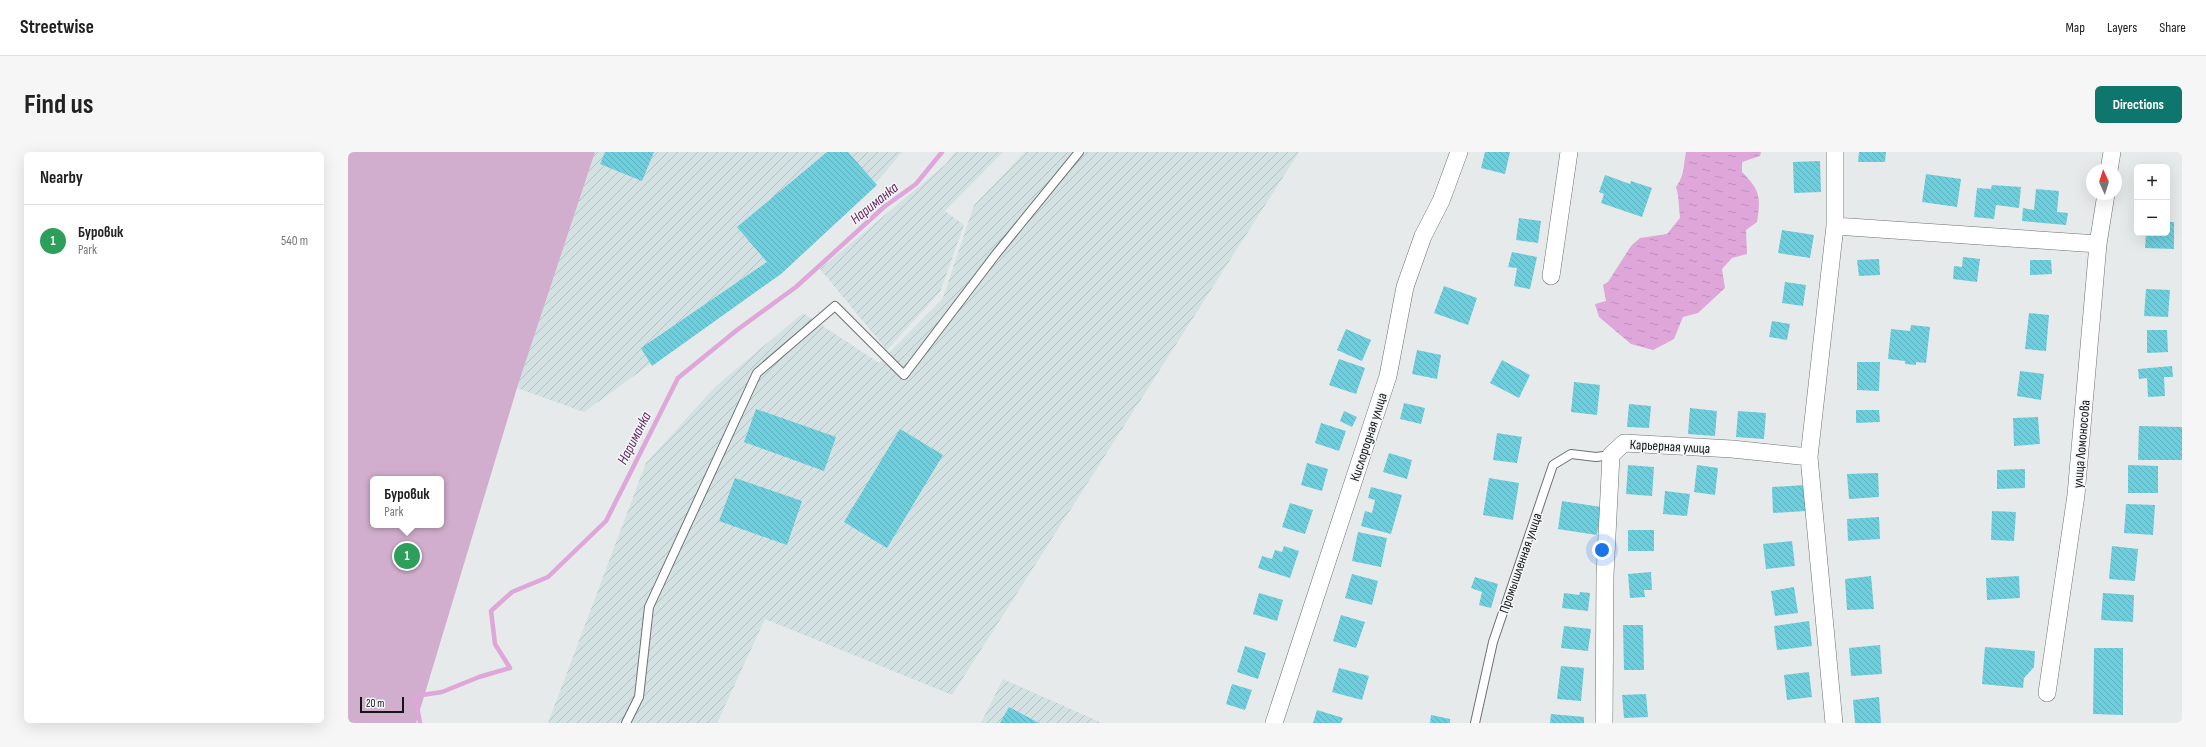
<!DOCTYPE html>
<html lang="en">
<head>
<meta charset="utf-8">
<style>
  body { margin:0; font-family:"Sofia Sans Condensed",sans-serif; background:#f6f6f6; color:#222 }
  .controls { position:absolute; right:12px; top:12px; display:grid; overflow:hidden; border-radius:6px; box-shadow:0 4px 16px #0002 }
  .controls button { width:36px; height:36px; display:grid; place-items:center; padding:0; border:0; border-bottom:1px solid #e0e0e0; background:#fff; color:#222; font:20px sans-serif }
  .compass { position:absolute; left:1738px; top:12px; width:36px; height:36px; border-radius:50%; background:#fff; box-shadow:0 4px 16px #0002; rotate:356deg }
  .scale { position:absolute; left:12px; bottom:10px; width:44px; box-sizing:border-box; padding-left:4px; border:2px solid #151617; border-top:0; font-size:11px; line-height:14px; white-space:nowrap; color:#151617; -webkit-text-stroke:3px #f3f7f8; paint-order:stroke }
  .you { position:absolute; left:1254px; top:398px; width:14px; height:14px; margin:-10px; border:3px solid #fff; border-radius:50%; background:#1a73e8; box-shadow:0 0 0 6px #1a73e833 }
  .badge { display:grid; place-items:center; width:26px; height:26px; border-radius:50%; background:#0f766e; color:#fff; font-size:13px; font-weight:700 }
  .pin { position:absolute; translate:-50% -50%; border:2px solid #fff; box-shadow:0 1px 4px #0006 }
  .popup { position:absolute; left:22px; top:324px; width:74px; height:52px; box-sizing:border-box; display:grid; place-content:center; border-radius:6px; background:#fff; filter:drop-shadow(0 1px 3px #0005); font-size:13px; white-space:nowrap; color:#767676 }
  .popup b { font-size:15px; color:#222 }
  .popup::after { content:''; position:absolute; left:50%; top:100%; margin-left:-8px; border:8px solid transparent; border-top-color:#fff }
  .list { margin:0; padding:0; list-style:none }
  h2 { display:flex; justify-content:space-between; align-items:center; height:52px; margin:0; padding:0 16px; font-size:17px }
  h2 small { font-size:13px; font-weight:400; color:#767676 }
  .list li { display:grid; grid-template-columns:26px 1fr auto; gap:12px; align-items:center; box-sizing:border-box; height:72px; padding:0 16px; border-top:1px solid #e0e0e0 }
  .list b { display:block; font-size:15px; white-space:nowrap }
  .list p { margin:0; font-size:13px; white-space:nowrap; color:#767676 }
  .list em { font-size:13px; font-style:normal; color:#767676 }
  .map { position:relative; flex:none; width:1834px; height:571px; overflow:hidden; border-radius:6px }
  header { display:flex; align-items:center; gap:24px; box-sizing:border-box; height:56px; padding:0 20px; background:#fff; border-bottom:1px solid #e0e0e0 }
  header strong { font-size:19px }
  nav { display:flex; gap:22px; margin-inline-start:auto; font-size:14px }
  .intro { display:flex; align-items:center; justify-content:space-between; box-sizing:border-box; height:96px; padding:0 24px }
  h1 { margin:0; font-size:28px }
  .button { padding:10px 18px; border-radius:6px; background:#0f766e; color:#fff; font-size:14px; font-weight:700 }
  main { display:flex; gap:24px; padding:0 24px }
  aside { flex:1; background:#fff; border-radius:6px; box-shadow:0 4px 16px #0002 }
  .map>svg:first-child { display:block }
  .industrial { fill:url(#industrial-furrows) }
  .green { fill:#d1aecd; fill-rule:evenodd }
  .water { fill:url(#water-ripples) }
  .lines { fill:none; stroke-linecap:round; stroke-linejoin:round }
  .stream { stroke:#dea6d9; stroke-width:4.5 }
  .building { fill:url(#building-back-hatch) }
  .lane-casing { stroke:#6d7172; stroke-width:10 }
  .street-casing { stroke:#6d7172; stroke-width:18 }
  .lane { stroke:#fff; stroke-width:8 }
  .street { stroke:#fff; stroke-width:17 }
  .labels { text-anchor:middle; stroke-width:3; stroke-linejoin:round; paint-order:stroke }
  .street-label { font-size:14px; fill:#151617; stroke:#f3f7f8 }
  .water-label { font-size:15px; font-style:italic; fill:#682765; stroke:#f3f7f8 }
</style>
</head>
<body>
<header>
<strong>Streetwise</strong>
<nav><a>Map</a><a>Layers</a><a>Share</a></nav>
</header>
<div class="intro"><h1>Find us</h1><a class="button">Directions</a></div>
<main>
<aside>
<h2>Nearby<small></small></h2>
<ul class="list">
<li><span class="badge" style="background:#2e9e5b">1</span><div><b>Буровик</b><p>Park</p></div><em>540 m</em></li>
</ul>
</aside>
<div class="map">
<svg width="1834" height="571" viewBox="0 0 1834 571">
  <defs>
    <pattern id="industrial-furrows" width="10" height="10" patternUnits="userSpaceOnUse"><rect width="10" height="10" fill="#d3e1e3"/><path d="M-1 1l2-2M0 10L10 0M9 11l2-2" fill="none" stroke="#b4c0c2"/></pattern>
    <pattern id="water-ripples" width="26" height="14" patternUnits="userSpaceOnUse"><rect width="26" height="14" fill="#dea6d9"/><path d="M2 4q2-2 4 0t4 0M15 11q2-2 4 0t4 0" fill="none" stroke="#be8eba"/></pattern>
    <pattern id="building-back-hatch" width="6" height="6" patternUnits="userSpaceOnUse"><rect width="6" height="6" fill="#6dcedd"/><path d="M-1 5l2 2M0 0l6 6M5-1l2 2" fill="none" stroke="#5eb0bd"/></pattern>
  </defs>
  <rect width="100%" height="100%" fill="#e6eaeb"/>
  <path class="industrial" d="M 247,0 L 554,0 L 528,31 L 430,120 L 236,260 L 169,236 Z
    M 607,0 L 655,0 L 597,59 L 616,73 L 592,140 L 539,198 L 472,117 L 597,13 Z
    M 677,0 L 951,0 L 604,543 L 417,467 L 369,571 L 200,571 L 298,311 L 367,235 L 455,161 L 531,211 L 595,146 L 626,53 Z
    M 655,527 L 754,571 L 633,571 Z"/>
  <path class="green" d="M 0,0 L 247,0 L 169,236 L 68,571 L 0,571 ZM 25,327 L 93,327 L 93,373 L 25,373 Z"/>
  <path class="water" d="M 1338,0 L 1413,0 L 1412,4 L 1394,10 L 1394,20 C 1412,38 1413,45 1409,70 L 1398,78 L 1399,102 L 1384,106 L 1374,117 L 1377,136 L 1350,161 L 1335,165 L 1326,187 L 1305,198 L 1283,192 L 1251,165 L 1247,152 L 1258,149 L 1255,133 L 1260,130 L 1283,94 L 1292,86 L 1319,82 L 1332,66 L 1330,43 L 1328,35 C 1337,22 1335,15 1338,0 Z"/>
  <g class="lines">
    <path class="stream" d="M 72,571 L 67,544 L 94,540 L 131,525 L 162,516 L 147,492 L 143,459 L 164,440 L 200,425 L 258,369 L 330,226 L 389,178 L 448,135 L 536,55 L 568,32 L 594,0"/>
  </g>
  <path class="building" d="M 257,0 L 306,0 L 294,29 L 252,12 Z
    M 479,0 L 500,0 L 529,33 L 433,122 L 304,214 L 293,196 L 419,110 L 389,75 Z
    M 1137,0 L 1162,0 L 1157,22 L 1133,16 Z
    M 1511,0 L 1538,0 L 1537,10 L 1510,10 Z
    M 1472,9 L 1473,40 L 1446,41 L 1445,10 Z
    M 1578,22 L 1613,27 L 1609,55 L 1574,50 Z
    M 1257,23 L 1282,32 L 1283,29 L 1304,36 L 1294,65 L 1253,51 L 1256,42 L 1251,40 Z
    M 1644,33 L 1673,35 L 1671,56 L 1648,53 L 1646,67 L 1626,65 L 1629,36 L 1643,37 Z
    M 1688,37 L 1711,39 L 1709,60 L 1720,61 L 1718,73 L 1674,69 L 1675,56 L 1686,58 Z
    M 1171,66 L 1193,69 L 1190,91 L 1168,88 Z
    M 1819,70 L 1826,70 L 1826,97 L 1797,96 L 1798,81 L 1819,81 Z
    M 1434,78 L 1466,83 L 1462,106 L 1430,101 Z
    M 1164,100 L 1189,105 L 1182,137 L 1166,134 L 1169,116 L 1160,115 Z
    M 1615,105 L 1632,107 L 1629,130 L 1605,127 L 1606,114 L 1614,115 Z
    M 1531,107 L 1532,123 L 1511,124 L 1509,108 Z
    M 1682,108 L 1703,108 L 1704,122 L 1682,123 Z
    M 1437,130 L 1458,133 L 1455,154 L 1434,151 Z
    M 1096,134 L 1129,146 L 1120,173 L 1086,161 Z
    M 1798,137 L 1822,138 L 1820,165 L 1796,164 Z
    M 1681,161 L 1701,163 L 1698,199 L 1677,197 Z
    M 1424,169 L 1442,172 L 1439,188 L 1421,185 Z
    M 1563,173 L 1582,175 L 1578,211 L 1568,210 L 1568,213 L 1557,212 L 1557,209 L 1540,207 L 1543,177 L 1562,179 Z
    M 998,177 L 1023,188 L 1014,209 L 989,198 Z
    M 1799,178 L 1819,178 L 1820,200 L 1799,201 Z
    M 1069,198 L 1093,203 L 1089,227 L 1064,222 Z
    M 991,207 L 1017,216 L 1008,242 L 981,233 Z
    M 1154,208 L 1182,223 L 1171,246 L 1142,231 Z
    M 1509,210 L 1532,210 L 1531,239 L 1509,238 Z
    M 1824,214 L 1825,225 L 1816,225 L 1817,244 L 1800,245 L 1799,226 L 1791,227 L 1790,217 Z
    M 1672,219 L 1696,222 L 1693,248 L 1669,244 Z
    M 1226,230 L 1252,233 L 1249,263 L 1223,260 Z
    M 1056,251 L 1077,256 L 1073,272 L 1052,267 Z
    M 1281,252 L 1303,254 L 1301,276 L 1279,275 Z
    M 1342,256 L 1369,259 L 1367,284 L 1340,282 Z
    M 408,257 L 488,285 L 476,319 L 396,290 Z
    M 1508,258 L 1531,258 L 1532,270 L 1508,271 Z
    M 996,259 L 1009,265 L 1004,275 L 992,269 Z
    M 1390,259 L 1418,261 L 1416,287 L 1388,285 Z
    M 1690,265 L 1692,292 L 1666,294 L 1665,266 Z
    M 973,271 L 998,279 L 991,299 L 967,291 Z
    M 1791,274 L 1834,275 L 1834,308 L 1790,308 Z
    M 552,277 L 595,303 L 539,396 L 496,370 Z
    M 1149,281 L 1174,285 L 1169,311 L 1145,308 Z
    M 1041,301 L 1064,308 L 1059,327 L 1035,320 Z
    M 959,311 L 980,317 L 974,339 L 953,333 Z
    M 1280,313 L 1306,315 L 1304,344 L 1278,342 Z
    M 1349,313 L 1370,316 L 1367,343 L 1346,340 Z
    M 1780,313 L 1810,314 L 1810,341 L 1780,341 Z
    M 1677,317 L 1677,336 L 1649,337 L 1649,318 Z
    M 1530,321 L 1531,345 L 1501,347 L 1499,322 Z
    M 387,326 L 454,349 L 439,393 L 371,369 Z
    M 1141,326 L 1171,331 L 1165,368 L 1135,363 Z
    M 1457,333 L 1458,359 L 1425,361 L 1424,335 Z
    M 1023,335 L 1054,343 L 1043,382 L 1013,374 L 1017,359 L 1024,361 L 1027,348 L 1020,346 Z
    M 1317,339 L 1342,342 L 1339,364 L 1315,362 Z
    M 1214,349 L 1253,355 L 1249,383 L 1210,377 Z
    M 942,351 L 965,358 L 957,382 L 934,375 Z
    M 1778,352 L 1807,353 L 1805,383 L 1776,381 Z
    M 1644,359 L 1668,360 L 1666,389 L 1643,388 Z
    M 1531,365 L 1532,387 L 1500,389 L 1499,367 Z
    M 1280,378 L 1306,378 L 1306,399 L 1280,399 Z
    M 1010,380 L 1039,386 L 1033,415 L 1004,409 Z
    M 1444,389 L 1447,414 L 1418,417 L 1415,392 Z
    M 936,394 L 951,399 L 942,426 L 910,416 L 914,404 L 924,407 L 927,398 L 934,400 Z
    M 1764,394 L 1790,397 L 1787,429 L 1761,427 Z
    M 1303,420 L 1304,438 L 1296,438 L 1297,445 L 1282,446 L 1280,422 Z
    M 1004,422 L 1030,429 L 1024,453 L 997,446 Z
    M 1523,424 L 1526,457 L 1499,458 L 1497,427 Z
    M 1671,424 L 1672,446 L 1639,448 L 1638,426 Z
    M 1127,425 L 1150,432 L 1143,456 L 1131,453 L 1134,440 L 1123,436 Z
    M 1446,435 L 1450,461 L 1427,464 L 1423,439 Z
    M 1232,440 L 1242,441 L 1240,459 L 1214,456 L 1216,441 L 1231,443 Z
    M 911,441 L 935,448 L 929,469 L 905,462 Z
    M 1755,441 L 1786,443 L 1785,470 L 1753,468 Z
    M 993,463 L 1017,470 L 1008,496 L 985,489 Z
    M 1461,469 L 1464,494 L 1429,498 L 1426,474 Z
    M 1275,473 L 1295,473 L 1296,518 L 1276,518 Z
    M 1216,474 L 1243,477 L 1240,499 L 1213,496 Z
    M 1532,493 L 1534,522 L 1503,524 L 1501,496 Z
    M 897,494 L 918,501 L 910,527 L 889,520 Z
    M 1637,495 L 1687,499 L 1686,515 L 1676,526 L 1675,536 L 1634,532 Z
    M 1746,496 L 1775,496 L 1775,563 L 1745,562 Z
    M 1213,514 L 1236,516 L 1233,549 L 1209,547 Z
    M 991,516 L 1021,524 L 1014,548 L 984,540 Z
    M 1461,520 L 1464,545 L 1439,548 L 1436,523 Z
    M 884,532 L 904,538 L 897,558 L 878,552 Z
    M 1298,542 L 1300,565 L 1276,566 L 1274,543 Z
    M 1531,545 L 1533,571 L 1507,571 L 1505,548 Z
    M 661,555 L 691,571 L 652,571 Z
    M 969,558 L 995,566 L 993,571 L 965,571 Z
    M 1203,562 L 1236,565 L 1236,571 L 1202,571 Z
    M 1083,563 L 1102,567 L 1102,571 L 1082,571 Z"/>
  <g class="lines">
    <defs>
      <path id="lane" d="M 278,571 L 291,545 L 301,455 L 409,221 L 487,154 L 556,223 L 648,102 L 731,0
        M 1127,571 L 1145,490 L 1205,313 L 1223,302 L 1248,305 L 1263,303"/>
      <path id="street" d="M 1761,18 L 1764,0
        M 1487,74 L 1750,92
        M 1203,124 L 1221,0
        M 1699,541 L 1728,343 L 1750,92 L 1758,42
        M 926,571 L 1040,224 L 1057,135 L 1075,84 L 1093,49 L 1111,0
        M 1256,571 L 1257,423 L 1263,303 L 1276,291 L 1384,297 L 1461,305
        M 1486,571 L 1461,305 L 1487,74 L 1487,0"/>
    </defs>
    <use href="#lane" class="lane-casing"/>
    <use href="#street" class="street-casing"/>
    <use href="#lane" class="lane"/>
    <use href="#street" class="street"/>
  </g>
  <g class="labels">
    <g class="street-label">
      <text transform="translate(1020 285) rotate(-72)" y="5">Кислородная улица</text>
      <text transform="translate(1733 292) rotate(-85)" y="5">улица Ломоносова</text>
      <text transform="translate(1322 294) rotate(3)" y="5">Карьерная улица</text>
      <text transform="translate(1172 411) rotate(-71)" y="5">Промышленная улица</text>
    </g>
    <g class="water-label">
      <text transform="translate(526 51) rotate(-39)" y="5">Нариманка</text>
      <text transform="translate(286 286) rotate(-63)" y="5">Нариманка</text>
    </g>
  </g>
</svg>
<div class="controls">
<button>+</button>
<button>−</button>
</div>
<svg class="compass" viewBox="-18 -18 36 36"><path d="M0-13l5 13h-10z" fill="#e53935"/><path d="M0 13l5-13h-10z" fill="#767676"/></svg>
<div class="scale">20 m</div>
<div class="you"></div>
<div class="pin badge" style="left:59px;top:404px;background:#2e9e5b">1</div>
<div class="popup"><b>Буровик</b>Park</div>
</div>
</main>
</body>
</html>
